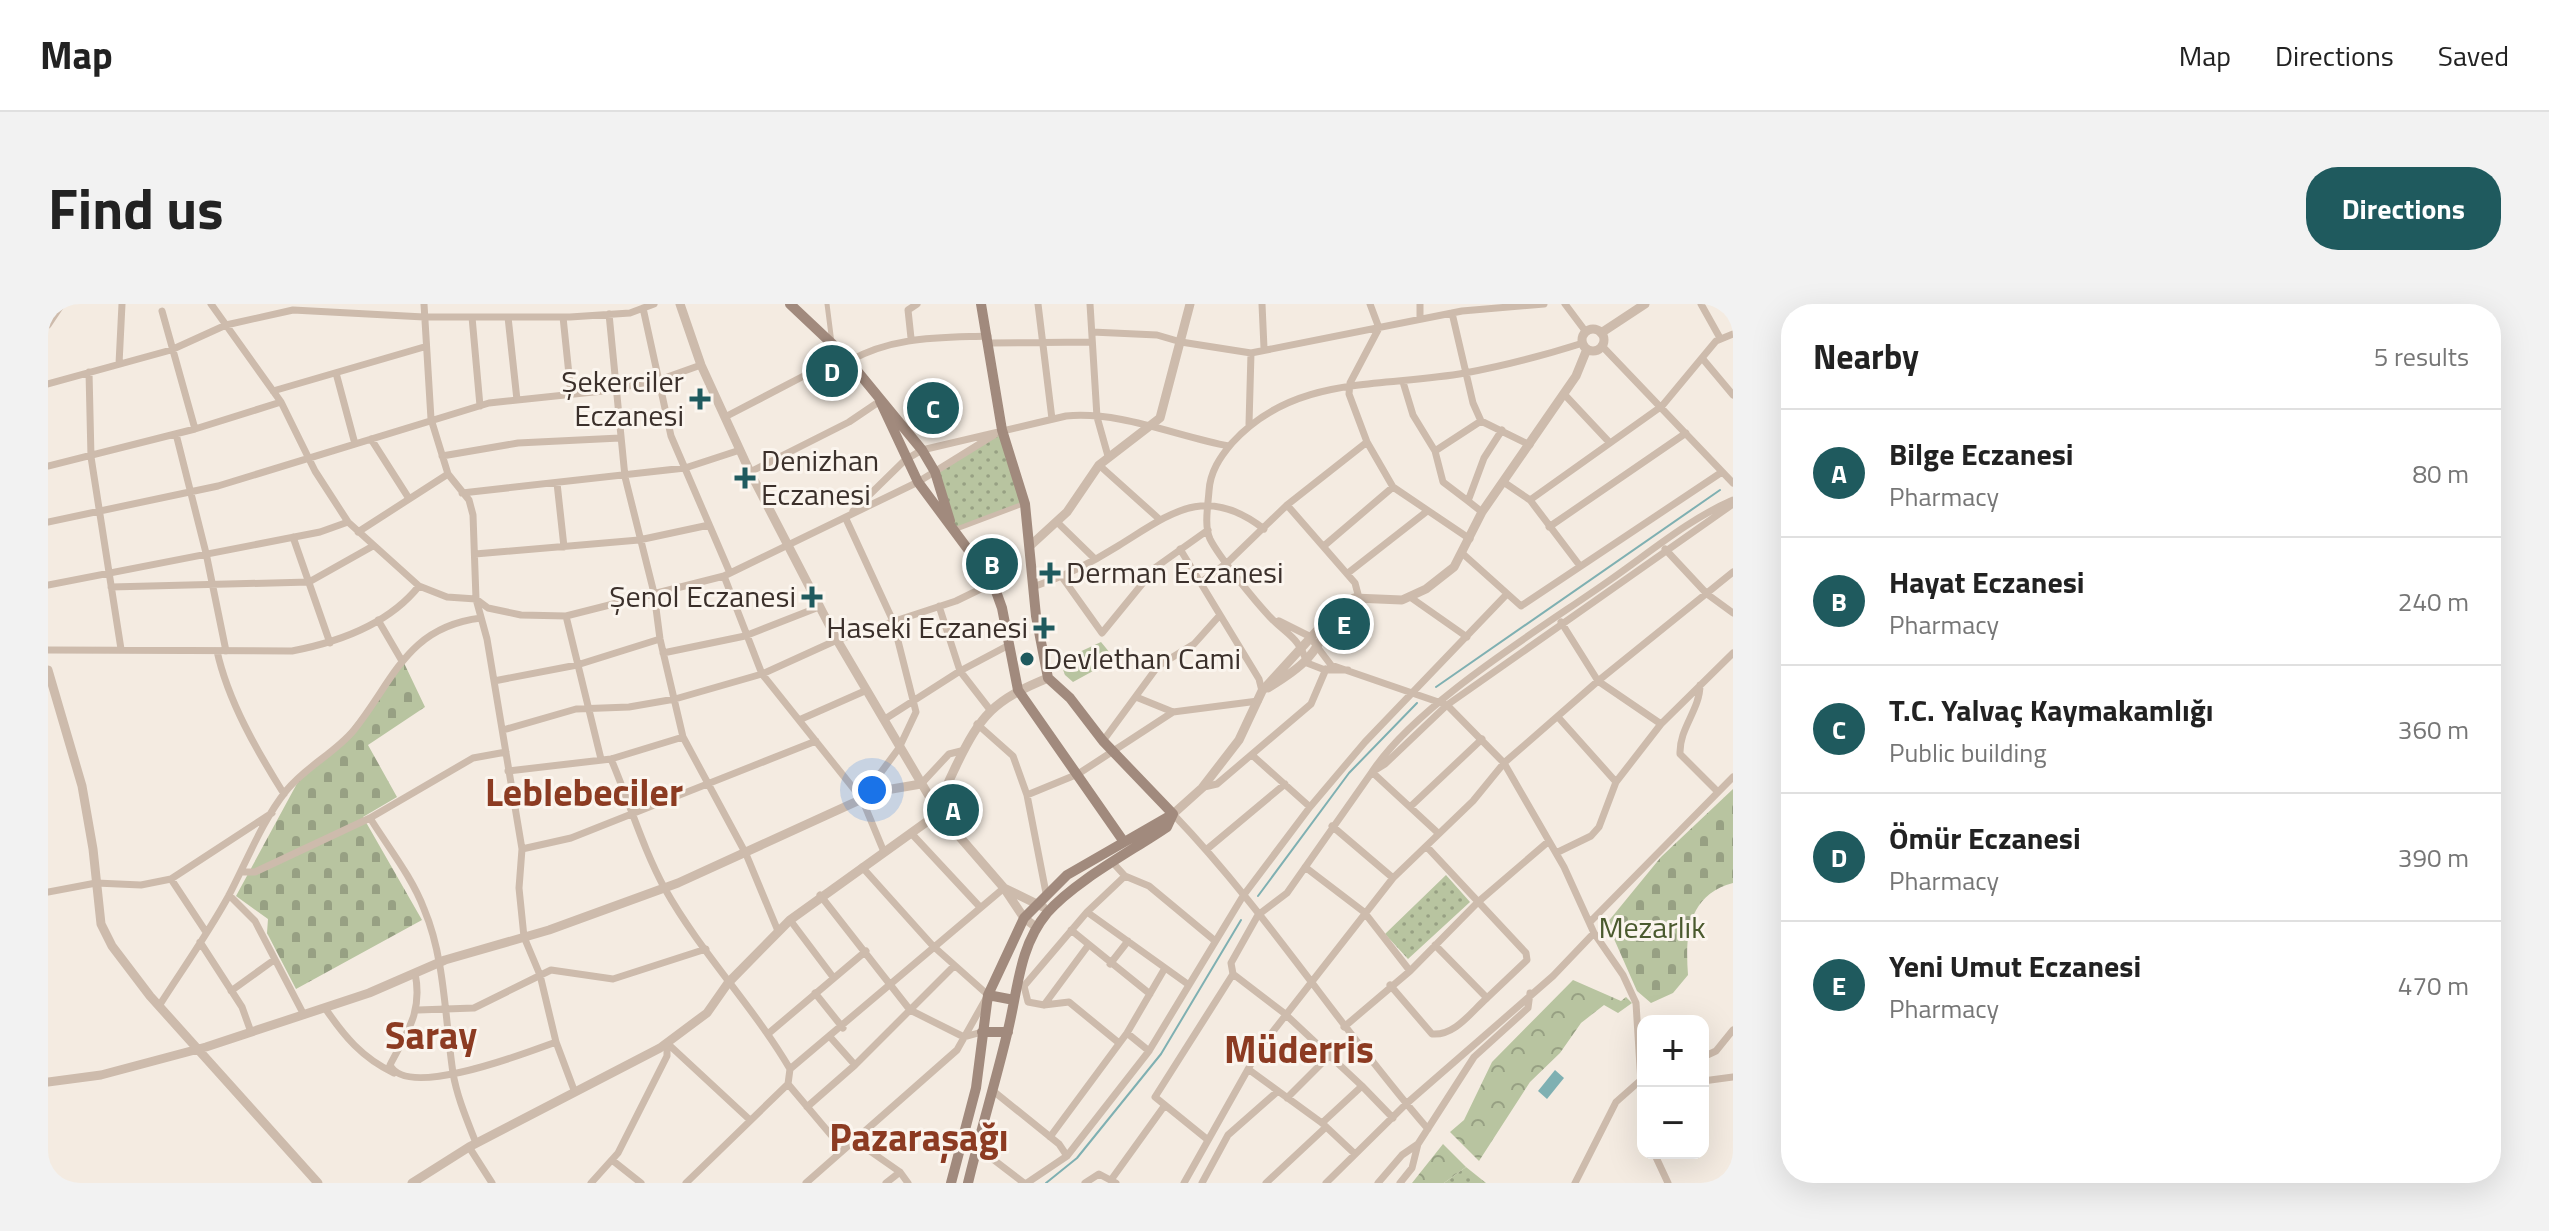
<!DOCTYPE html>
<html lang="en">
<head>
<meta charset="utf-8">
<style>
  body { margin:0; font-family:"Titillium Web",sans-serif; background:#f2f2f2; color:#222 }
  .controls { position:absolute; right:24px; bottom:24px; display:grid; overflow:hidden; border-radius:16px; box-shadow:0 8px 32px #0002 }
  .controls button { width:72px; height:72px; display:grid; place-items:center; padding:0; border:0; border-bottom:2px solid #e0e0e0; background:#fff; color:#222; font:40px sans-serif }
  .you { position:absolute; left:824px; top:486px; width:28px; height:28px; margin:-20px; border:6px solid #fff; border-radius:50%; background:#1a73e8; box-shadow:0 0 0 12px #1a73e833 }
  .badge { display:grid; place-items:center; width:52px; height:52px; border-radius:50%; background:#1f5a5e; color:#fff; font-size:26px; font-weight:700 }
  .pin { position:absolute; translate:-50% -50%; border:4px solid #fff; box-shadow:0 2px 8px #0006 }
  .list { margin:0; padding:0; list-style:none }
  h2 { display:flex; justify-content:space-between; align-items:center; height:104px; margin:0; padding:0 32px; font-size:34px }
  h2 small { font-size:26px; font-weight:400; color:#767676 }
  .list li { display:grid; grid-template-columns:52px 1fr auto; gap:24px; align-items:center; box-sizing:border-box; height:128px; padding:0 32px; border-top:2px solid #e0e0e0 }
  .list b { display:block; font-size:30px; white-space:nowrap }
  .list p { margin:0; font-size:26px; white-space:nowrap; color:#767676 }
  .list em { font-size:26px; font-style:normal; color:#767676 }
  .map { position:relative; flex:none; width:1685px; height:879px; overflow:hidden; border-radius:32px }
  header { display:flex; align-items:center; gap:48px; box-sizing:border-box; height:112px; padding:0 40px; background:#fff; border-bottom:2px solid #e0e0e0 }
  header strong { font-size:38px }
  nav { display:flex; gap:44px; margin-inline-start:auto; font-size:28px }
  .intro { display:flex; align-items:center; justify-content:space-between; box-sizing:border-box; height:192px; padding:0 48px }
  h1 { margin:0; font-size:56px }
  .button { padding:20px 36px; border-radius:32px; background:#1f5a5e; color:#fff; font-size:28px; font-weight:700 }
  main { display:flex; gap:48px; padding:0 48px }
  aside { flex:1; background:#fff; border-radius:32px; box-shadow:0 8px 32px #0002 }
  .map>svg:first-child { display:block }
  .forest { fill:url(#forest-crowns) }
  .cemetery { fill:url(#cemetery-stones) }
  .park { fill:url(#park-dots) }
  .water { fill:#7fb0b2 }
  .lines { fill:none; stroke-linecap:round; stroke-linejoin:round }
  .stream { stroke:#7fb0b2; stroke-width:2 }
  .pedestrian { stroke:#cdbbac; stroke-width:5 }
  .minor { stroke:#cdbbac; stroke-width:7 }
  .tertiary { stroke:#cdbbac; stroke-width:9 }
  .secondary { stroke:#a18a7d; stroke-width:10 }
  .poi-dot { fill:#1f5a5e; stroke:#fbf5ee; stroke-width:3 }
  .labels { text-anchor:middle; stroke-width:6; stroke-linejoin:round; paint-order:stroke }
  .poi-label { font-size:30px; fill:#3b302b; stroke:#fbf5ee; text-anchor:end }
  .park-label { font-size:30px; fill:#4a5a2e; stroke:#fbf5ee }
  .district-label { font-size:38px; font-weight:bold; fill:#8c3b22; stroke:#fbf5ee }
</style>
</head>
<body>
<header>
<strong>Map</strong>
<nav><a>Map</a><a>Directions</a><a>Saved</a></nav>
</header>
<div class="intro"><h1>Find us</h1><a class="button">Directions</a></div>
<main>
<div class="map">
<svg width="1685" height="879" viewBox="0 0 1685 879">
  <defs>
    <pattern id="forest-crowns" width="20" height="18" patternUnits="userSpaceOnUse" patternTransform="scale(2)"><rect width="20" height="18" fill="#b8c4a0"/><path d="M2 6a3 3 0 1 1 6 0M12 15a3 3 0 1 1 6 0" fill="none" stroke="#97a083"/></pattern>
    <pattern id="cemetery-stones" width="16" height="16" patternUnits="userSpaceOnUse" patternTransform="scale(2)"><rect width="16" height="16" fill="#b8c4a0"/><path d="M2 7V4a2 2 0 0 1 4 0v3zM10 15v-3a2 2 0 0 1 4 0v3z" fill="#97a083"/></pattern>
    <pattern id="park-dots" width="8" height="8" patternUnits="userSpaceOnUse" patternTransform="scale(2)"><rect width="8" height="8" fill="#b8c4a0"/><path d="M2 2h.1M6 6h.1" fill="none" stroke="#97a083" stroke-width="1.8" stroke-linecap="round"/></pattern>
  </defs>
  <rect width="100%" height="100%" fill="#f4ebe1"/>
  <path class="forest" d="M 1053,338 L 1067,355 L 1025,378 L 1017,371 L 1012,357 Z
    M 1525,676 L 1573,697 L 1578,693 L 1584,699 L 1570,709 L 1556,701 L 1533,719 L 1512,749 L 1482,778 L 1431,857 L 1402,828 L 1416,816 L 1444,758 Z
    M 1395,840 L 1418,863 L 1396,879 L 1364,879 Z"/>
  <path class="cemetery" d="M 356,359 L 377,403 L 320,441 L 349,493 L 315,513 L 374,616 L 248,685 L 219,629 L 220,615 L 188,592 L 252,474 L 280,453 Z
    M 1685,485 L 1685,579 C 1640,591 1637,630 1640,671 L 1625,689 L 1603,699 L 1589,687 L 1559,619 L 1613,553 Z"/>
  <path class="park" d="M 954,126 L 977,200 L 905,226 L 887,168 Z
    M 1398,571 L 1422,598 L 1360,655 L 1337,630 Z
    M 1418,863 L 1438,879 L 1396,879 Z"/>
  <path class="water" d="M 1507,766 L 1516,774 L 1499,795 L 1490,787 Z"/>
  <g class="lines">
    <path class="stream" d="M 1388,383 L 1672,186
      M 1210,592 L 1301,469 L 1369,399
      M 998,879 L 1029,854 L 1113,750 L 1193,616"/>
    <path class="pedestrian" d="M 779,0 L 784,39
      M 906,226 L 975,200"/>
    <path class="minor" d="M 163,0 L 233,98 L 267,167 L 300,218 L 371,282 L 399,293 L 428,295 L 440,304 L 473,311 L 518,312 L 676,272 L 870,178 L 954,126
      M 376,0 L 383,115 L 400,170 L 421,196 L 425,211 L 428,295 L 439,335 L 474,545 L 471,584 L 476,633 L 492,671 L 508,738 L 526,786
      M 990,0 L 1004,115
      M 1042,0 L 1049,113 L 1060,152
      M 1214,0 L 1216,44
      M 1322,0 L 1331,24 L 1302,79 L 1301,90 L 1319,138 L 1345,183 L 1422,235
      M 1517,0 L 1538,28
      M 1653,0 L 1672,34
      M 595,4 L 623,132 L 682,269
      M 114,7 L 147,125
      M 1404,9 L 1425,99 L 1433,117 L 1482,141
      M 561,10 L 577,173 L 606,289 L 612,335 L 635,433 L 698,550 L 730,627
      M 424,13 L 432,102
      M 460,13 L 469,96
      M 515,13 L 523,90
      M 1372,15 L 1372,0
      M 0,21 L 14,0
      M 1044,28 L 1109,31 L 1133,38 L 1203,49 L 1414,7 L 1496,0
      M 863,34 L 860,6 L 869,0
      M 942,39 L 1044,38
      M 1554,42 L 1685,179
      M 1654,54 L 1685,91
      M 801,57 C 846,32 890,34 940,32
      M 71,60 L 74,0
      M 41,68 L 43,153 L 73,345
      M 288,69 L 307,140
      M 1355,78 L 1365,111 L 1387,147 L 1395,178 L 1420,197
      M 0,80 L 123,46 L 178,21 L 245,6 L 376,13 L 522,13 L 582,9 L 606,0
      M 225,87 L 376,43
      M 1516,90 L 1562,139
      M 677,113 L 796,51
      M 1201,120 L 1203,49
      M 128,130 L 158,249 L 178,347
      M 323,135 L 360,193
      M 1387,147 L 1433,117
      M 394,152 L 470,139 L 572,134
      M 1051,161 L 1110,214
      M 0,162 L 147,125 L 233,98
      M 702,168 L 801,118 L 832,97
      M 509,179 L 516,243
      M 1457,179 L 1482,196 L 1532,262
      M 414,189 L 637,164 L 692,146
      M 1482,196 L 1614,102 L 1668,37 L 1685,30
      M 1239,201 L 1307,279 L 1311,294
      M 805,207 L 857,156 L 874,146 L 1018,112 C 1073,107 1128,132 1181,142
      M 1434,208 L 1420,197 L 1436,154 L 1454,126
      M 798,215 L 845,317 L 868,408 L 851,444 L 814,494
      M 0,218 L 170,182 L 441,99 L 555,87 L 611,76 L 653,61
      M 1009,218 L 1047,255
      M 1501,223 L 1638,129
      M 310,228 L 400,170
      M 245,233 L 282,339
      M 1277,241 L 1345,183
      M 1132,245 L 1211,375 L 1214,387
      M 1617,245 L 1659,290 L 1685,309
      M 1414,249 L 1473,302 L 1674,168
      M 427,250 L 591,236 L 661,221
      M 1300,269 L 1378,208
      M 676,272 L 714,370 L 814,495 L 836,548
      M 1014,273 L 1054,329 L 1108,263 L 1160,226
      M 1152,279 L 1180,258 L 1239,201 L 1319,138
      M 0,281 L 272,228 L 300,218
      M 63,283 L 261,278 L 325,242
      M 985,283 C 1015,273 1043,259 1070,242 C 1122,210 1157,179 1216,225
      M 1362,293 L 1419,333
      M 891,302 L 912,367 L 943,407
      M 518,312 L 553,455
      M 330,316 L 354,357
      M 1231,317 L 1261,332 L 1283,361 L 1399,401 L 1456,459 L 1516,563 L 1546,629 L 1575,671 L 1588,699 L 1595,811
      M 1513,318 L 1550,377 L 1613,420
      M 0,346 L 244,347 C 291,338 340,321 371,282
      M 169,347 C 180,397 209,447 236,490
      M 615,349 L 697,332 L 771,303
      M 1300,366 L 1277,366 L 1259,359 C 1251,333 1239,331 1222,313 C 1207,297 1171,253 1162,235 C 1156,222 1160,201 1161,187 C 1162,168 1172,153 1184,139 C 1247,70 1333,84 1417,69 C 1456,62 1497,51 1535,39
      M 446,377 L 529,361 L 612,335
      M 1652,381 C 1652,406 1631,424 1632,450 L 1669,487
      M 1088,393 L 1125,408 L 1210,397
      M 1510,413 L 1568,478
      M 837,415 L 912,367 L 961,341
      M 751,416 L 819,386
      M 929,420 L 965,452 L 979,491 L 998,589
      M 455,426 L 528,405 L 581,403 L 627,395 L 714,370 L 789,336 L 908,297 L 945,279
      M 1055,437 L 1110,362 L 1146,340 L 1172,311
      M 1204,451 L 1262,503
      M 563,455 C 581,497 595,545 617,585 C 653,649 705,702 742,765
      M 460,467 L 563,455 L 635,433
      M 873,480 L 901,450 L 913,447
      M 1156,483 L 1169,480 L 1263,400 L 1278,365
      M 979,491 L 1030,470 L 1125,408
      M 1362,503 L 1434,435
      M 1125,510 C 1219,608 1291,723 1380,825
      M 1284,522 L 1345,574
      M 863,529 L 931,602
      M 1390,529 L 1324,468 C 1368,400 1494,324 1562,276 C 1601,249 1641,215 1685,196
      M 1379,543 L 1478,649 L 1479,656 L 1439,694
      M 474,545 L 523,534 L 768,437
      M 1158,546 L 1237,480
      M 1508,549 L 1543,532 L 1551,523 L 1568,478 L 1613,420 L 1685,349
      M 1066,560 L 1077,572 L 1101,582 L 1166,636
      M 1257,563 L 1316,608 L 1362,667
      M 193,568 L 207,568 L 322,514
      M 123,575 L 158,628
      M 0,588 L 48,579 L 93,581 L 123,575 L 224,509
      M 181,591 L 207,617 L 256,711
      M 772,591 L 862,706 L 916,733 L 934,728
      M 1039,608 L 1141,681
      M 742,616 L 785,673
      M 1542,618 L 1685,473
      M 1023,626 L 1102,690
      M 152,638 L 194,703 L 203,728
      M 1062,660 L 1080,637
      M 367,669 C 375,708 359,728 342,761 C 359,796 480,748 508,738
      M 1185,670 L 1236,709 L 1314,782 L 1274,819
      M 1342,681 L 1384,730 C 1407,732 1423,708 1439,694 L 1387,641
      M 183,687 L 226,656
      M 767,689 L 795,724
      M 996,701 L 1039,643
      M 111,702 C 134,666 159,631 180,593 C 198,559 214,517 238,487 C 258,462 286,450 306,426 C 346,376 359,323 433,314
      M 277,704 C 296,732 314,754 346,769
      M 370,706 L 426,704 L 503,666 L 565,675 L 658,645
      M 1296,723 L 1362,667 L 1430,598 L 1501,537
      M 721,729 L 818,647
      M 1079,729 L 1101,747
      M 783,734 L 807,761
      M 619,739 L 702,816
      M 1071,739 L 1021,698 L 996,701 L 980,698 L 976,682 L 1039,608 L 1077,572
      M 1655,753 L 1668,747 L 1685,726
      M 1200,765 L 1274,819 L 1307,850
      M 1655,777 L 1685,773
      M 740,780 L 783,831 L 794,839 L 819,845 L 852,868 L 860,879
      M 1314,782 L 1345,814
      M 944,786 L 1011,840 L 1019,852
      M 1239,794 L 1282,751
      M 759,803 L 807,761 L 906,662
      M 1002,833 L 1079,729 L 1117,664
      M 1160,836 L 1107,793 L 1185,670 L 1183,659 L 1210,611 L 1239,589 L 1324,468 L 1337,460 L 1399,401 L 1685,200
      M 428,839 C 419,816 409,793 405,769 C 397,716 397,654 376,605 C 364,573 340,543 322,514 L 425,454 L 458,448
      M 421,843 L 444,879
      M 929,843 L 976,879
      M 1606,849 L 1620,879
      M 564,856 L 593,879
      M 1063,876 L 1117,801
      M 543,879 L 570,849 L 619,752 L 619,739
      M 638,879 L 740,780 L 742,765 L 956,584
      M 758,879 L 909,746 L 940,691 L 885,642 L 814,563
      M 838,879 L 852,868
      M 979,879 L 1019,852 L 1101,747 L 1195,592 L 1262,503 L 1317,438 L 1458,291
      M 1037,879 L 1051,870 L 1068,879
      M 1136,879 L 1212,744 L 1345,574 L 1425,497 L 1456,459 L 1550,377 L 1685,268
      M 1154,879 L 1180,831 L 1230,787
      M 1218,879 L 1278,823
      M 1278,879 L 1358,800 L 1505,672 L 1546,629
      M 1330,879 L 1354,851 L 1370,840 L 1426,753 L 1480,704 L 1482,689
      M 1352,879 L 1364,864 L 1370,840
      M 1527,879 L 1568,798 L 1594,775"/>
    <path class="tertiary" d="M 632,0 L 653,61 L 702,168 L 789,336 L 891,509 L 956,584
      M1534 36a11 11 0 1 1 22 0a11 11 0 1 1-22 0Z
      M 1553,29 L 1597,0
      M 983,241 L 1019,208 L 1051,161 L 1112,114 L 1142,0
      M 0,366 L 34,482 L 45,545 L 53,620 L 64,642 L 102,692 L 270,879
      M 1220,384 C 1256,362 1267,352 1284,314
      M 1125,510 L 1154,484 L 1191,436 L 1214,387 L 1287,307 L 1306,294 L 1354,296 L 1378,285 L 1406,263 L 1434,208 L 1528,72 L 1539,45
      M 988,623 L 976,614 L 956,584 L 995,603
      M 0,778 L 53,771 L 158,743 L 321,689 L 397,656 L 501,626 L 630,579 L 814,495 L 838,486 L 873,480
      M 364,879 L 421,843 L 612,744 L 659,709 L 680,679 L 742,616 L 891,509 C 894,490 900,479 908,462 C 933,410 946,396 1000,374"/>
    <path class="secondary" d="M 742,0 L 796,51 L 874,146 L 887,168 L 902,217
      M 933,0 L 954,126 L 977,200 L 988,312 L 1000,374 L 1022,394 L 1055,437 L 1125,510
      M 832,97 L 870,178 L 945,279 L 954,304 L 970,386 L 1076,538
      M 940,691 L 966,696
      M 934,728 L 960,728
      M 903,879 L 928,784 L 940,691 L 976,614 L 1019,571 L 1125,510
      M 920,879 C 932,829 947,780 959,730 C 970,688 970,644 999,609 C 1027,577 1082,548 1119,523 L 1125,510"/>
  </g>
  <g class="poi-dot">
    <path d="M648 83h8v8h8v8h-8v8h-8v-8h-8v-8h8z"/>
    <path d="M693 162h8v8h8v8h-8v8h-8v-8h-8v-8h8z"/>
    <path d="M998 257h8v8h8v8h-8v8h-8v-8h-8v-8h8z"/>
    <path d="M760 281h8v8h8v8h-8v8h-8v-8h-8v-8h8z"/>
    <path d="M992 312h8v8h8v8h-8v8h-8v-8h-8v-8h8z"/>
    <circle cx="979" cy="355" r="8"/>
  </g>
  <g class="labels">
    <g class="poi-label">
      <text x="636" y="88">Şekerciler<tspan x="636" dy="34">Eczanesi</tspan></text>
      <text x="713" y="167" text-anchor="start">Denizhan<tspan x="713" dy="34">Eczanesi</tspan></text>
      <text x="1018" y="279" text-anchor="start">Derman Eczanesi</text>
      <text x="748" y="303">Şenol Eczanesi</text>
      <text x="980" y="334">Haseki Eczanesi</text>
      <text x="995" y="365" text-anchor="start">Devlethan Cami</text>
    </g>
    <g class="park-label">
      <text x="1604" y="634">Mezarlık</text>
    </g>
    <g class="district-label">
      <text x="536" y="502">Leblebeciler</text>
      <text x="383" y="745">Saray</text>
      <text x="1251" y="759">Müderris</text>
      <text x="871" y="847">Pazaraşağı</text>
    </g>
  </g>
</svg>
<div class="controls">
<button>+</button>
<button>−</button>
</div>
<div class="you"></div>
<div class="pin badge" style="left:905px;top:506px">A</div>
<div class="pin badge" style="left:944px;top:260px">B</div>
<div class="pin badge" style="left:885px;top:104px">C</div>
<div class="pin badge" style="left:784px;top:67px">D</div>
<div class="pin badge" style="left:1296px;top:320px">E</div>
</div>
<aside>
<h2>Nearby<small>5 results</small></h2>
<ul class="list">
<li><span class="badge">A</span><div><b>Bilge Eczanesi</b><p>Pharmacy</p></div><em>80 m</em></li>
<li><span class="badge">B</span><div><b>Hayat Eczanesi</b><p>Pharmacy</p></div><em>240 m</em></li>
<li><span class="badge">C</span><div><b>T.C. Yalvaç Kaymakamlığı</b><p>Public building</p></div><em>360 m</em></li>
<li><span class="badge">D</span><div><b>Ömür Eczanesi</b><p>Pharmacy</p></div><em>390 m</em></li>
<li><span class="badge">E</span><div><b>Yeni Umut Eczanesi</b><p>Pharmacy</p></div><em>470 m</em></li>
</ul>
</aside>
</main>
</body>
</html>
